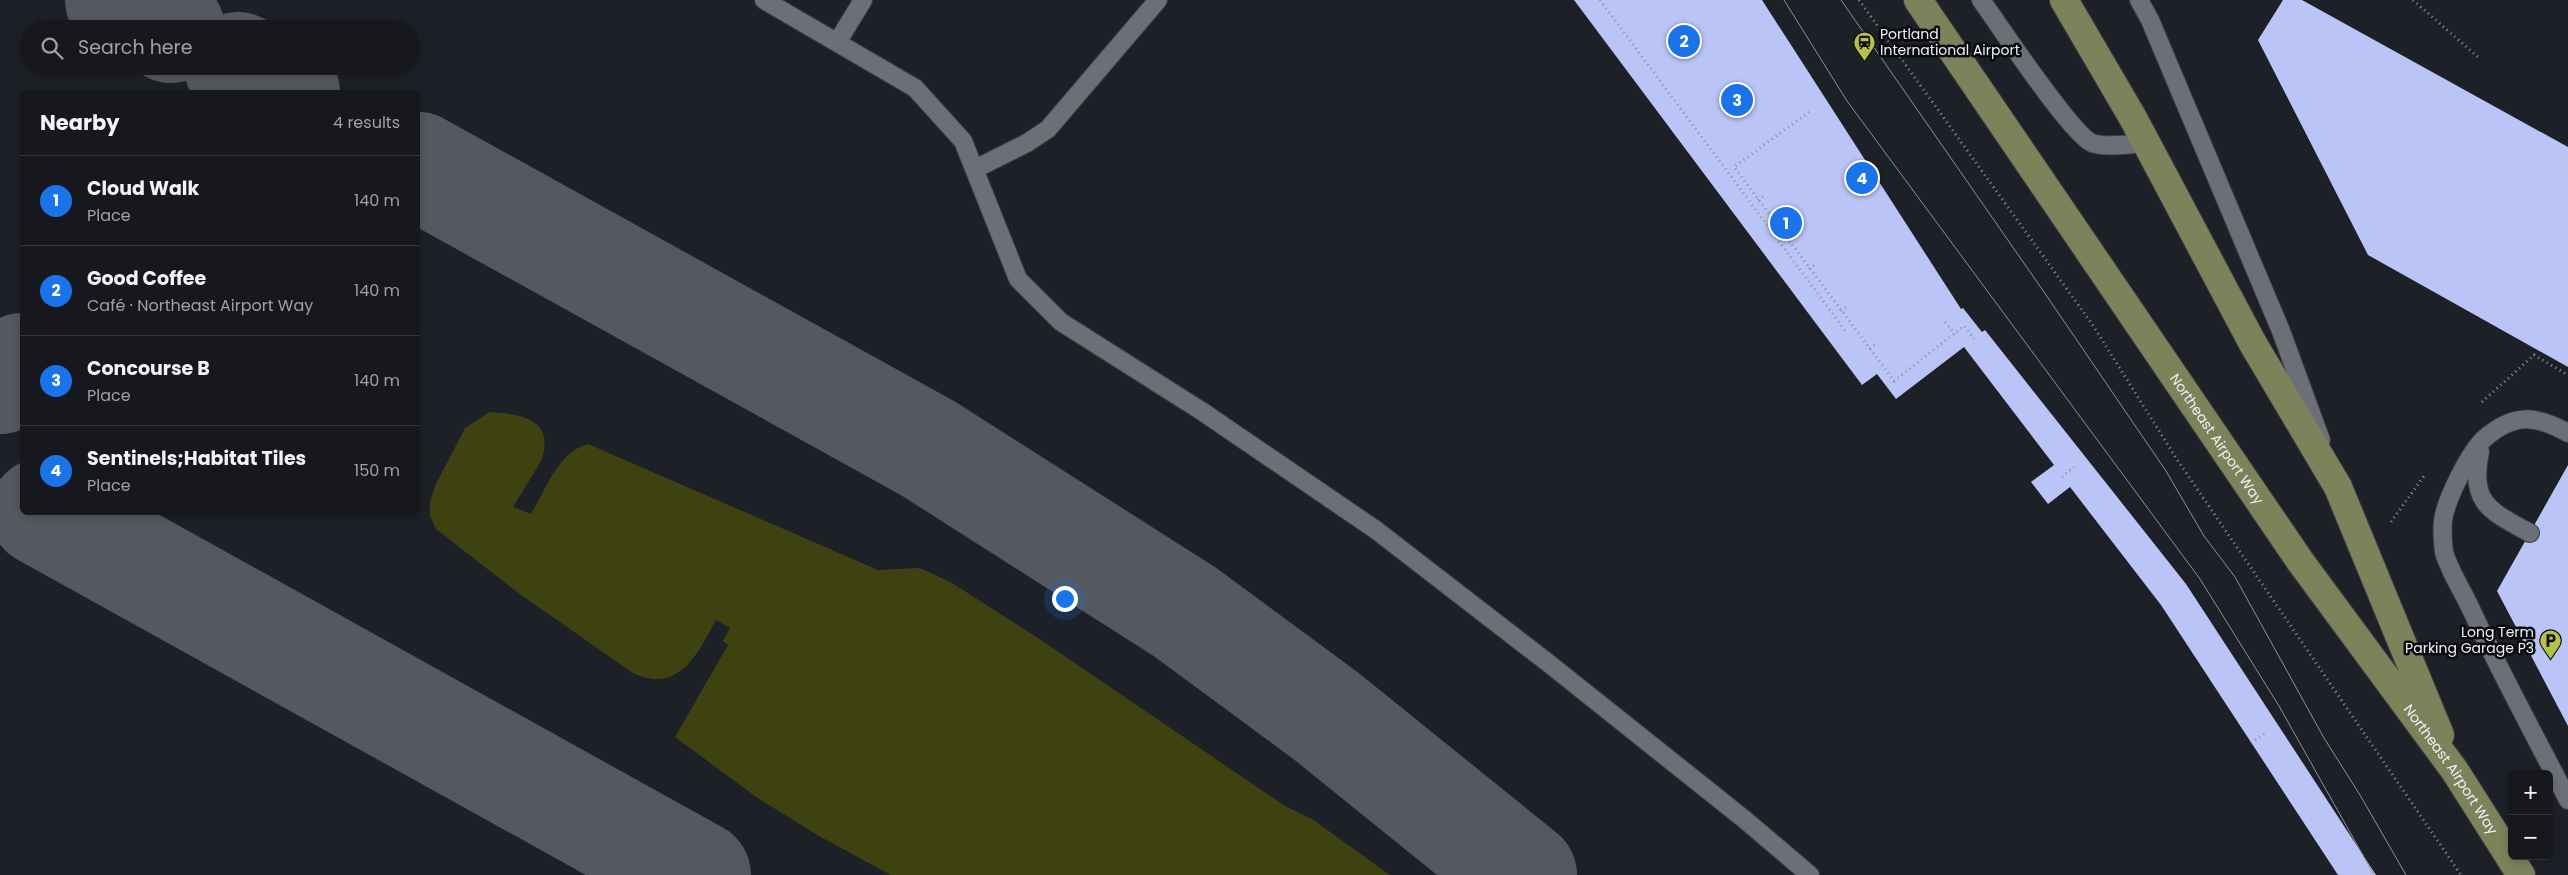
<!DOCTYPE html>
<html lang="en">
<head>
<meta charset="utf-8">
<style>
  body { margin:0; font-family:Poppins,sans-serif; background:#1f2126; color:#f1f3f6 }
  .controls { position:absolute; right:15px; bottom:15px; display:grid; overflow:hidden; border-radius:8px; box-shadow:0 2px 8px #0003 }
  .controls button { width:45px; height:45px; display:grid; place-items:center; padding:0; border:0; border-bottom:1px solid #35373b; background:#16181d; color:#f1f3f6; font:25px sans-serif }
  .you { position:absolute; left:1064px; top:598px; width:18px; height:18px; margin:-12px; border:4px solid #fff; border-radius:50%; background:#1a73e8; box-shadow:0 0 0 8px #1a73e833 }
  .badge { display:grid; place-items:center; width:32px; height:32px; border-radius:50%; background:#1a73e8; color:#fff; font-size:16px; font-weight:700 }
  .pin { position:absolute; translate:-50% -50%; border:2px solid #fff; box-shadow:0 1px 5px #0006 }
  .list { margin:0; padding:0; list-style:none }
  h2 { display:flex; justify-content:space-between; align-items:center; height:65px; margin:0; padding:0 20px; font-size:21px }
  h2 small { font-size:16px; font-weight:400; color:#9ea0a4 }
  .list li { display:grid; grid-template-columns:32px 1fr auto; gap:15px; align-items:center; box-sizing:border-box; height:90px; padding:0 20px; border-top:1px solid #35373b }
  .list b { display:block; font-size:19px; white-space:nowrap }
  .list p { margin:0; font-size:16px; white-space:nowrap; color:#9ea0a4 }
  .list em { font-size:16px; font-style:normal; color:#9ea0a4 }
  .icon { flex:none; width:28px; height:28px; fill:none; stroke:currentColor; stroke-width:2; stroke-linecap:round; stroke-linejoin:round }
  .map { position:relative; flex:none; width:2568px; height:875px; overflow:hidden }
  .search { position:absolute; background:#16181d; box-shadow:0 2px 8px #0003; left:20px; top:20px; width:400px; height:55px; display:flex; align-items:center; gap:12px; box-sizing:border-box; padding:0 18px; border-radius:28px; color:#9ea0a4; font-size:19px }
  .panel { position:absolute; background:#16181d; box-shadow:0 2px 8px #0003; left:20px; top:90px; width:400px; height:425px; border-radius:8px }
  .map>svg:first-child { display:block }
  .green { fill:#3e4211 }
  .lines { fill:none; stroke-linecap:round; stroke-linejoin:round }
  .taxiway { stroke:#56585f; stroke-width:108 }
  .building { fill:#bac4f7 }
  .service-casing { stroke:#3b3c42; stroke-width:20 }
  .primary-casing { stroke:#3b3c42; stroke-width:30 }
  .path { stroke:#909298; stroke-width:3; stroke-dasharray:1 4; stroke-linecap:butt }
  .service { stroke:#6d6f77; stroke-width:18 }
  .primary { stroke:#7d825b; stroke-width:28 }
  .tram { stroke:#8f9197; stroke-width:1 }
  .labels { text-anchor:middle; stroke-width:5; stroke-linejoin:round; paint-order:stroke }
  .poi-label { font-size:14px; fill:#eef0f5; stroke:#090a0d; text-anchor:start }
  .street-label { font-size:14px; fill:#eef0f5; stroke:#090a0d }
</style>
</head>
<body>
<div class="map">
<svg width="2568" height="875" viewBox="0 0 2568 875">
  <rect width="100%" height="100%" fill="#1e2027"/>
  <path class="green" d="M 490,412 C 522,414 556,420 541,461 L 513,507 L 531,514 C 546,489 558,452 588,444 L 878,570 L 920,568 L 952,583 L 1035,636 L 1285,806 L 1312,819 L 1390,875 L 891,875 L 819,836 L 759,799 L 675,737 L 728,645 L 723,641 L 730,628 L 716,620 C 698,653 679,695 633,673 L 521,595 L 436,529 L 430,516 L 430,501 L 436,484 L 465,428 Z"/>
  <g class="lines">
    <path class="taxiway" d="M 119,0 L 171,29
      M 238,66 L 286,92
      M 418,166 L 929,449 L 1185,612 L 1326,716 L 1523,875
      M 0,380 L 22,367
      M 43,512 L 697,875"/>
  </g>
  <path class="building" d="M 1574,0 L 1762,0 L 1961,309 L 1963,308 L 1982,332 L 1985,330 L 2186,584 L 2376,875 L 2338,875 L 2161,605 L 2070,487 L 2048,504 L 2031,482 L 2054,465 L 1964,347 L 1896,399 L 1877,374 L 1862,385 Z
    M 2283,0 L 2302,0 L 2568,147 L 2568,367 L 2368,255 L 2258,40 Z
    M 2568,465 L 2568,726 L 2497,591 Z"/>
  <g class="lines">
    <defs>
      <path id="service" d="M 764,0 L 915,88 L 963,141 L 1018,279 L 1061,322 L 1203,412 L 1376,530 L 1547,662 L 1744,819 L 1810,875
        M 1981,0 C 2000,26 2070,133 2092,143 C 2106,148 2132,144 2146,143
        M 2139,0 L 2150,20 L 2281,331 L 2321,440
        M 838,41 L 863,0
        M 975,169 L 1027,143 L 1048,129 L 1158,0
        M 2568,433 C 2536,415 2514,413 2485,438 C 2470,451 2445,501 2443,521 C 2442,530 2443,543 2444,552 C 2449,570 2462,590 2470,607 C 2500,672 2535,736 2568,800
        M 2480,452 C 2469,503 2490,511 2530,533"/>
      <g id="primary">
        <path id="s1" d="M 1918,0 L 2300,561 L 2455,771 L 2521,875"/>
        <path d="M 2064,0 L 2133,118 L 2252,342 L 2338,487 L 2440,735"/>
      </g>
    </defs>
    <use href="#service" class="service-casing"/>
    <use href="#primary" class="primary-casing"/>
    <path class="path" d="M 1600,0 L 1847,333
      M 1859,0 L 2092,324 L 2178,461 L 2461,875
      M 2413,0 L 2479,58
      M 1809,112 L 1734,167 L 1894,381 L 1964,326 L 1974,339
      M 1758,200 L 1766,194
      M 1789,242 L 1797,236
      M 1809,269 L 1817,263
      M 1841,311 L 1848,305
      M 1945,322 L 1955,334
      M 1870,349 L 1877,343
      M 2482,402 L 2534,355 L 2568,375
      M 2062,477 L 2074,467
      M 2391,522 L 2424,476
      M 2251,743 L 2264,734"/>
    <use href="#service" class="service"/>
    <use href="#primary" class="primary"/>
    <path class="tram" d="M 1784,0 L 1847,101 L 2200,579 L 2279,706 L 2374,875
      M 1841,0 L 2044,292 L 2166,471 L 2204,536 L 2235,577 L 2324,738 L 2360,795 L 2406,875"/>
  </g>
  <defs>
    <symbol id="station-pin" viewBox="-11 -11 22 30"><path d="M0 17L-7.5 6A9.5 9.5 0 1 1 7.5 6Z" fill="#b6c148" stroke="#090a0d"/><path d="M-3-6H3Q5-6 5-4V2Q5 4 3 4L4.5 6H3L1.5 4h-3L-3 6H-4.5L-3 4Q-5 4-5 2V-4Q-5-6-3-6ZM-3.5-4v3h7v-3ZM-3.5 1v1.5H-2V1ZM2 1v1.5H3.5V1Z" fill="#111"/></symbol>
    <symbol id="parking-pin" viewBox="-11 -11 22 30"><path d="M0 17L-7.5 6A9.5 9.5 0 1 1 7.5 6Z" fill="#b6c148" stroke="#090a0d"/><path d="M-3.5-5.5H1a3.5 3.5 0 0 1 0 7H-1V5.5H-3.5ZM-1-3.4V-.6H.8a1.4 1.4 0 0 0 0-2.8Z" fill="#111"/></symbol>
  </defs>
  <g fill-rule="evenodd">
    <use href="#station-pin" x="1852" y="30" width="25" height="34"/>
    <use href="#parking-pin" x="2538" y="628" width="25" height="34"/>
  </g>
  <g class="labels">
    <g class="poi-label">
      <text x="1880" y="39">Portland<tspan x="1880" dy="16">International Airport</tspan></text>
      <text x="2534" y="637" text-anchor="end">Long Term<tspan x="2534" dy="16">Parking Garage P3</tspan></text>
    </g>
    <g class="street-label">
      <text dy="5" stroke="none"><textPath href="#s1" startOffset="531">Northeast Airport Way</textPath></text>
      <text dy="5" stroke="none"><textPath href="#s1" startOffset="936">Northeast Airport Way</textPath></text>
    </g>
  </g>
</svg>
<div class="controls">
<button>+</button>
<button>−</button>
</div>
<div class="you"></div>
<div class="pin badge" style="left:1786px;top:223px">1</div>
<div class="pin badge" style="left:1684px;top:41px">2</div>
<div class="pin badge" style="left:1737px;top:100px">3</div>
<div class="pin badge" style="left:1862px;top:178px">4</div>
<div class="search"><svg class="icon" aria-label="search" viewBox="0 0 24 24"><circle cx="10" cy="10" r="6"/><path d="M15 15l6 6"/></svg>Search here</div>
<section class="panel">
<h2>Nearby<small>4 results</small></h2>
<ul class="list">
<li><span class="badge">1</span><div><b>Cloud Walk</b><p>Place</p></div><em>140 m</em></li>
<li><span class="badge">2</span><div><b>Good Coffee</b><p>Café · Northeast Airport Way</p></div><em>140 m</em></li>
<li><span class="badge">3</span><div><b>Concourse B</b><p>Place</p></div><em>140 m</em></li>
<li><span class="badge">4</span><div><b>Sentinels;Habitat Tiles</b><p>Place</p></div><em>150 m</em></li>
</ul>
</section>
</div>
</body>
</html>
